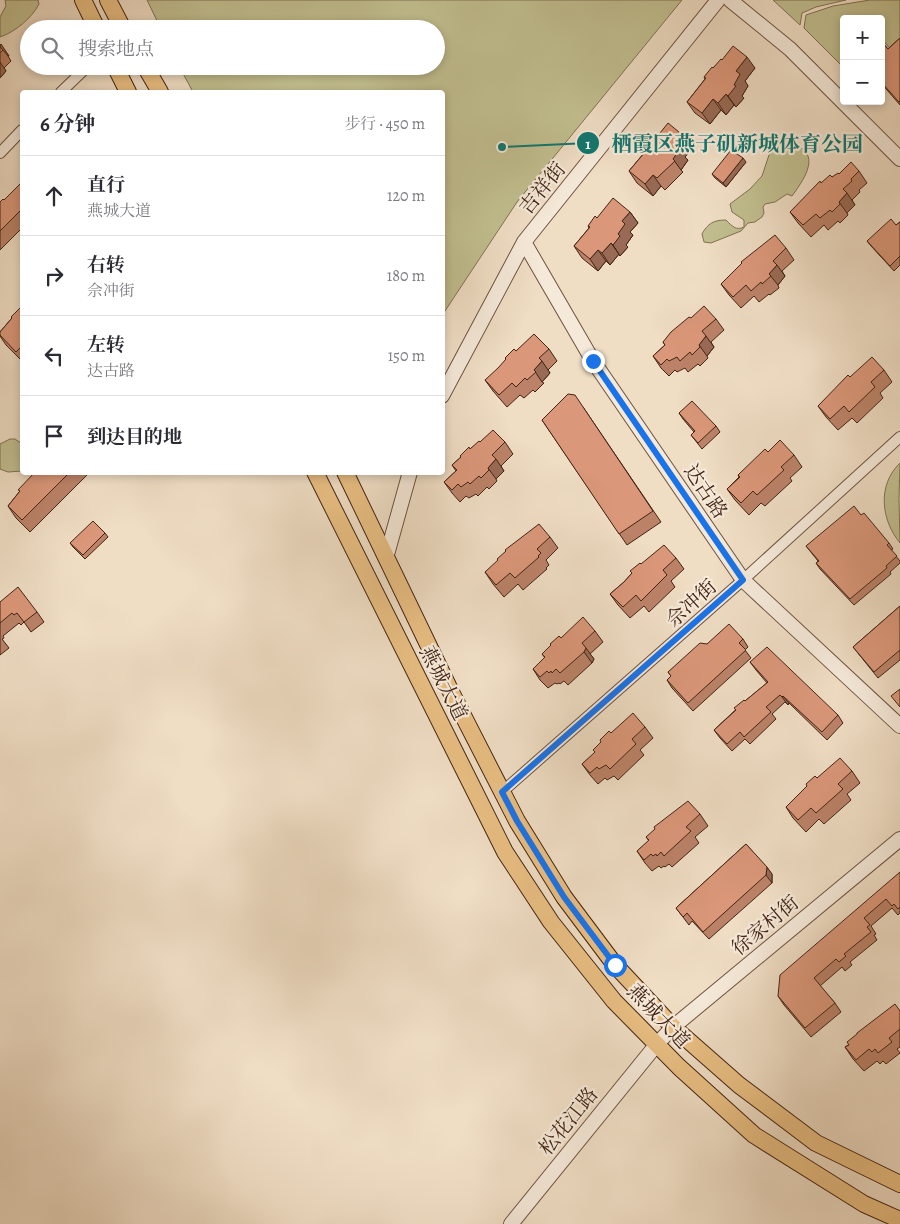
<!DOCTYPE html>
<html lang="zh">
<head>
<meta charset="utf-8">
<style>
  body { margin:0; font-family:Alegreya,"Noto Serif SC",serif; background:#f7f7f7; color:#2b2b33 }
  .controls { position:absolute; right:15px; top:15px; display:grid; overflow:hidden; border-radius:5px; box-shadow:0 2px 8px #0003 }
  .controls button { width:45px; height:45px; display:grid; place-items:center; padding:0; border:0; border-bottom:1px solid #e1e1e2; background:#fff; color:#2b2b33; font:25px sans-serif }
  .stop { position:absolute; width:15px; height:15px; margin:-11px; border:4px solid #1a73e8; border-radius:50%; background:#fff }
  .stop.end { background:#1a73e8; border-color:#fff; box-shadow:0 1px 5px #0008 }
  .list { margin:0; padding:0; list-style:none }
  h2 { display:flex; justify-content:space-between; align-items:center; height:65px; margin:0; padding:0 20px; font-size:21px }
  h2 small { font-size:16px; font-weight:400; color:#7c7c81 }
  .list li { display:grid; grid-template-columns:32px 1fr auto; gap:15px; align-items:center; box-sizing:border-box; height:80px; padding:0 20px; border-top:1px solid #e1e1e2 }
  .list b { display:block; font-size:19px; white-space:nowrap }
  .list p { margin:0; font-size:16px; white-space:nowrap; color:#7c7c81 }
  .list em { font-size:16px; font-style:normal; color:#7c7c81 }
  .icon { flex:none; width:28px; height:28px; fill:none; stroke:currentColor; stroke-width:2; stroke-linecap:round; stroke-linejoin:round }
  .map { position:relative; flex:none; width:900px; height:1224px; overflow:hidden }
  .search { position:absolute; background:#fff; box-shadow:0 2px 8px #0003; left:20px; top:20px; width:425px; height:55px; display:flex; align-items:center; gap:12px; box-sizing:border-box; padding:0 18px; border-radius:28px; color:#7c7c81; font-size:19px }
  .panel { position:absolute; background:#fff; box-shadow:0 2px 8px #0003; left:20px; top:90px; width:425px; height:385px; border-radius:5px }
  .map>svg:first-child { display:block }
  .green { fill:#c1be8f; stroke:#827152 }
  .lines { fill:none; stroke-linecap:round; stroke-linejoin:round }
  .minor-casing { stroke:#6e5240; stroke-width:12 }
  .tertiary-casing { stroke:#6e5240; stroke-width:16 }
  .primary-casing { stroke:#432414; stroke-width:18 }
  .minor { stroke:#f5e9d9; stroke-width:10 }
  .tertiary { stroke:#f5e9d9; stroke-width:14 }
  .primary { stroke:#e8be82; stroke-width:16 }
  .wall { fill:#bb8268; stroke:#432414 }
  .shaded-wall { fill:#996a55; stroke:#432414 }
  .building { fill:#da9779; stroke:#432414 }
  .route { stroke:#1a73e8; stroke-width:6 }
  .labels { text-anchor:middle; stroke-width:4.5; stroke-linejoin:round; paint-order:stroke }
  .street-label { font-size:20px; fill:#432414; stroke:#f5e9d9 }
  .leader { fill:none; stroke:#0f766e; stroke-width:2 }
  .callout-dot { fill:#0f766e; stroke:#f5e9d9; stroke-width:2 }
  .mark-label { font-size:15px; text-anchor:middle; font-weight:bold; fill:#fff }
  .callout-label { font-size:21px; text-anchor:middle; font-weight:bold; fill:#0f766e; stroke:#f5e9d9; stroke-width:4.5; stroke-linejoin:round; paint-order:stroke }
</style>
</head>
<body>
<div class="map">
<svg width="900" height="1224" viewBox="0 0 900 1224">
  <rect width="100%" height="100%" fill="#efddc4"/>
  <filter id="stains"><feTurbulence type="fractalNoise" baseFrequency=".004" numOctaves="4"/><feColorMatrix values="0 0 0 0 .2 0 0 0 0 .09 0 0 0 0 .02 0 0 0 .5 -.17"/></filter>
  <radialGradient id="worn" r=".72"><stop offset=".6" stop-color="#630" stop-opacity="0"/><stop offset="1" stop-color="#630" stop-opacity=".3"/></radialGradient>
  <path class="green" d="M 5,0 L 38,0 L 39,4 C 32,18 15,32 0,37 L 0,17 L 6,6 Z
    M 147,0 L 682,0 L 517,202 L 443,314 L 442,92 L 193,92 L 179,66 L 436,66 L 436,29 L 161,29 Z
    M 773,0 L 846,0 L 816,7 L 802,13 L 800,25 Z
    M 870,0 L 900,0 L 900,46 L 893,52 L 881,38 L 881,19 L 844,19 L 844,63 L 841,65 L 804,28 L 806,15 L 833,6 Z
    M 778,145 C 784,145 792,144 798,146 C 821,157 802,182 792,196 L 787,194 L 775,202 L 765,204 L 763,207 L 764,213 L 762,217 L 755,222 L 748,223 L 741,231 L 711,243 L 704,242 L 702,234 C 708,223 714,220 726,220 C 732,226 736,231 744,227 L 744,220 L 732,212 L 730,204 L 750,189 L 762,176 L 771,149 L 773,146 Z
    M 10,439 L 15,439 L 22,444 L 22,471 L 8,472 L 0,469 L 0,444 Z
    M 900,463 L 899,499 L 900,543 C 881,520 877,485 900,463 Z"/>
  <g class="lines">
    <defs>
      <path id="minor" d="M 61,92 L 88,66
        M 0,153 L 22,130
        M 502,792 L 743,580 L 900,437"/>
      <path id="tertiary" d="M 730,0 L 790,49 L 900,159
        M 524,242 L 593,361 L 743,580 L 900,726
        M 442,396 L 524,242 L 718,0
        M 386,558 L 410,472
        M 511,1224 L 657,1044 L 673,1027 L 900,839"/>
      <path id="primary" d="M 83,0 L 97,29
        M 108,0 L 123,29
        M 115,66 L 128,92
        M 145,66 L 160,92
        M 315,472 L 505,852 L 551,922 L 614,1001 L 679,1067 L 754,1135 L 864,1204 L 900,1220
        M 345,472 L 451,692 L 517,821 L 564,897 L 615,965 L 673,1027 L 739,1085 L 816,1143 L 900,1184"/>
    </defs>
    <use href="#minor" class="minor-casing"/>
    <use href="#tertiary" class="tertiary-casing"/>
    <use href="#primary" class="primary-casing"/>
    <use href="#minor" class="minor"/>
    <use href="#tertiary" class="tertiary"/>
    <use href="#primary" class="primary"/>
  </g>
  <path class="wall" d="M 900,38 L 900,105 L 881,83 L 881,41 L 888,49 Z
    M 0,44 L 9,56 L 8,56 L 11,61 L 4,68 L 6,71 L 0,78 Z
    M 722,60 L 755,68 L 745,81 L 748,86 L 742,96 L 744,98 L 736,107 L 734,105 L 726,115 L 721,110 L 710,124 L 695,113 L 687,102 L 705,79 L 704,77 Z
    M 652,143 L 693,148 L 685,157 L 688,160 L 681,170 L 683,172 L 665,190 L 661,186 L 653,196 L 637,183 L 629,171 L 644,153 L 643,151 Z
    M 746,162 L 726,187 L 715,178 L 712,174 Z
    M 859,171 L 867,183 L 859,190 L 860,192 L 852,200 L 855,205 L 847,213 L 848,215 L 840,223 L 838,221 L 828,230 L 824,225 L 811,237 L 798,223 L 790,212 L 821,183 L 839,174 Z
    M 22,182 L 22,228 L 0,250 L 0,202 L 4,200 Z
    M 630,212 L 638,223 L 630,232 L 633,235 L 626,245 L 628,247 L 620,256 L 619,254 L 610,265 L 606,261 L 598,271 L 582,258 L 574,246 L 589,228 L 588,226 L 597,218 Z
    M 900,222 L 900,265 L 894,271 L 871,246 L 867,241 L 896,225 Z
    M 786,248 L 794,260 L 782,271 L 785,276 L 778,285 L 779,288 L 770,295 L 769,294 L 759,302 L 754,296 L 741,308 L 729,295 L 721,284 Z
    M 22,306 L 22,361 L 6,345 L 0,336 L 0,332 Z
    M 716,319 L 724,330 L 711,342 L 714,347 L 707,356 L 708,358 L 700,366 L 698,364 L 688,372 L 685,368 L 677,372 L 675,370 L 669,376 L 661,368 L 653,356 L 665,345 L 663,342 Z
    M 549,349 L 557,361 L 548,370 L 550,373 L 542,382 L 544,383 L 535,392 L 533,390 L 524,398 L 520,395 L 507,407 L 493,391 L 485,380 Z
    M 884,370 L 892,382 L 880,393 L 883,398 L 857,423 L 852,418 L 838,430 L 826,417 L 818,406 L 850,377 Z
    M 583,407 L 661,522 L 627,545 L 542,420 Z
    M 679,413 L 716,426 L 720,432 L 702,449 L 691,435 L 694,432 L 683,419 Z
    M 480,442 L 505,442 L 513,454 L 501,466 L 504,471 L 496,479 L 497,481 L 489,489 L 487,487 L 478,496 L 476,494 L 469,498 L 466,496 L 460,502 L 452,493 L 444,482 L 456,471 L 452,465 L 470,449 Z
    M 768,452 L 794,455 L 802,467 L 790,478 L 792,481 L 765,506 L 761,503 L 749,515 L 735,500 L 727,489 L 739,477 L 738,475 Z
    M 35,472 L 90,472 L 30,532 L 16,518 L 8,506 Z
    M 861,515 L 889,543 L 893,549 L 891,550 L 900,561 L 900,563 L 890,572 L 891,574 L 854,605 L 820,569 L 816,563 L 818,561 L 806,546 Z
    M 105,533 L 108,537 L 85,559 L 73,547 L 70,543 Z
    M 550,537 L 558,548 L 546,560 L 549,565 L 546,568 L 547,569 L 523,590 L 518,584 L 504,597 L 493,584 L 485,572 Z
    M 676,558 L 684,569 L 671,581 L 675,587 L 649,612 L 644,606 L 630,618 L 618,605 L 610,594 L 624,582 L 632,573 L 641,564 Z
    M 0,602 L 37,612 L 44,622 L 31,632 L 24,622 L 21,625 L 19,623 L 3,636 L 4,638 L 2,639 L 9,648 L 0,655 Z
    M 900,606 L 900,660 L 878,678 L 853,647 Z
    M 595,631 L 603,642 L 590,654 L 594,659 L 592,663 L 568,685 L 564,681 L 560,684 L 559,683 L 557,684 L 555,683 L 548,688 L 540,680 L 533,669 L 545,658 L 542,654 L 561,638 Z
    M 743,639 L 748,647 L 745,650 L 751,658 L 693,711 L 672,688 L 667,680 L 671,676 L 668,672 L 707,644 Z
    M 750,662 L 838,715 L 843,723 L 827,740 L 789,703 L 788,705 L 785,702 L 772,714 L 776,719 L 750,744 L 745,739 L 732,751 L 720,738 L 714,730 L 745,701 L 767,683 L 756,670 Z
    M 645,727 L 653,738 L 640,750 L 644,755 L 618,780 L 614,776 L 607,780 L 605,778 L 598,784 L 590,775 L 582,764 L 595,753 L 611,733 Z
    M 852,771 L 860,783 L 847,794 L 851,800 L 824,824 L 819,819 L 806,832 L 793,818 L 786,807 L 817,778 Z
    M 700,814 L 708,826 L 695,837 L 699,843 L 672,867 L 669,864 L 665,867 L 664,866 L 661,868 L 659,866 L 652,871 L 645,863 L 637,851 L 649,841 L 646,837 Z
    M 746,844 L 772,874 L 772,883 L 709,939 L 692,921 L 689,925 L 676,908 Z
    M 900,872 L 900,913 L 898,915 L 892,908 L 871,926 L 876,934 L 874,935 L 877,940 L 850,962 L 852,965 L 845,971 L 842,967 L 820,986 L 835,1003 L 841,1012 L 811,1037 L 784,1005 L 778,996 Z
    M 900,1011 L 900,1047 L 897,1049 L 900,1053 L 886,1064 L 883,1061 L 880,1064 L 877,1061 L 864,1071 L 853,1059 L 845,1047 Z"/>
  <path class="shaded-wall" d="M 1,44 L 9,56 L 8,56 L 3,50 L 0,47 Z
    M 747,57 L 755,68 L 745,81 L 748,86 L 742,96 L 744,98 L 736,107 L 728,96 L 734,85 L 736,71 Z
    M 0,62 L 6,71 L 0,78 Z
    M 726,94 L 734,105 L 726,115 L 718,103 Z
    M 713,99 L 721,110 L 710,124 L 702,113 Z
    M 685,137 L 693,148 L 685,157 L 688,160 L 681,170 L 673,159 L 677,146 Z
    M 743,158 L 746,162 L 726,187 L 723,183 Z
    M 653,175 L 661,186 L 653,196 L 645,184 Z
    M 847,193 L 855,205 L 847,213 L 839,202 Z
    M 630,212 L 638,223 L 630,232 L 633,235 L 626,245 L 628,247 L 620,256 L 613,245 L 618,234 L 622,221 Z
    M 611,243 L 619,254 L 610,265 L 602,253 Z
    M 598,250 L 606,261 L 598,271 L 590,259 Z
    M 777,265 L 785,276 L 778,285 L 769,274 Z
    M 706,336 L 714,347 L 707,356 L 699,345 Z
    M 542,361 L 550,373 L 542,382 L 534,370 Z
    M 496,459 L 504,471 L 496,479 L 488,468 Z
    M 586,648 L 594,659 L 592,663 L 584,652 Z
    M 783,696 L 789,703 L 788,705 L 782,697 Z
    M 767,867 L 772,874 L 772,883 L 766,875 Z"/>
  <path class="building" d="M 900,38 L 900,101 L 899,102 L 881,82 L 881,41 L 888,49 Z
    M 733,46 L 747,57 L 736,71 L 740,74 L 734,85 L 736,86 L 728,96 L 726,94 L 718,103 L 713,99 L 702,113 L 687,102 L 706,78 L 704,77 L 712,67 L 713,68 L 721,59 L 722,60 Z
    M 0,47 L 3,50 L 0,53 Z
    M 668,123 L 685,137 L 677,146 L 680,149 L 673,159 L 675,161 L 657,178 L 653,175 L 645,184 L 629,171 L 645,152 L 643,151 L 651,141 L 652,143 Z
    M 731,150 L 743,158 L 723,183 L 712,174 Z
    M 851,162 L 859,171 L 851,179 L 852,181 L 843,189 L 847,193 L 839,202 L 840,204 L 832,212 L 830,210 L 820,218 L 816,214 L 803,225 L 790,212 L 820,181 L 821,183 L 830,175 L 832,177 L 838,173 L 839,174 Z
    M 22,182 L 22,209 L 0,231 L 0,202 L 3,199 L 4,200 Z
    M 613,198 L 630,212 L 622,221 L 625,224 L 618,234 L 620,236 L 613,245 L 611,243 L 602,253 L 598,250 L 590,259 L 574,246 L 590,227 L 588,226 L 595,216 L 597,218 Z
    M 891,219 L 896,225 L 900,222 L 900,256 L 890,266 L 867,241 Z
    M 775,235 L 786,248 L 773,261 L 777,265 L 769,274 L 771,276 L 762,284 L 761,282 L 751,291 L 746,285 L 733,297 L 721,284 L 742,263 L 741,262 Z
    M 22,306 L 22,340 L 21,342 L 22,344 L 22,346 L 16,352 L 0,335 L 0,332 L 12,318 L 11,317 Z
    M 704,306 L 716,319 L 702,331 L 706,336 L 699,345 L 700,347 L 692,355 L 690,352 L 680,361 L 677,357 L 669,361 L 667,359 L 661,365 L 653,356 L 665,345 L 663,342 L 671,332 L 689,317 L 691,318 Z
    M 534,334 L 549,349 L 539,358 L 542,361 L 534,370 L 536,372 L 527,380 L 525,378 L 516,387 L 512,383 L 499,395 L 485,380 L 498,368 L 506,359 L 505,358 L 514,349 L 516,351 Z
    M 872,357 L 884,370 L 871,382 L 875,387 L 849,412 L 844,406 L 830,419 L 818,406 L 848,375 L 850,377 Z
    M 568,394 L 575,395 L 653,511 L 619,534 L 542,420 Z
    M 692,401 L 716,426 L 698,443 L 691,435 L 695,431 L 679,413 Z
    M 493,430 L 505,442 L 492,455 L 496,459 L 488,468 L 489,470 L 481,478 L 479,476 L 470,484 L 468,482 L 461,487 L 458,484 L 452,490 L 444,482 L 457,470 L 452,465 L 461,457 L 460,456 L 469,447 L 470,449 L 479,441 L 480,442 Z
    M 780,440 L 794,455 L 781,467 L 784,470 L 757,495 L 753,491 L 741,503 L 727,489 L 740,477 L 738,475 L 765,449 L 768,452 Z
    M 35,472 L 70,472 L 22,520 L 8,506 L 20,491 L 18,490 Z
    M 854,506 L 861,515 L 864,513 L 889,543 L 887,545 L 897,556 L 886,566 L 887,568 L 850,599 L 816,563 L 819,561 L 806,546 Z
    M 93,521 L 105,533 L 83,555 L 70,543 Z
    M 539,524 L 550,537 L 537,549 L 541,553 L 538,556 L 539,557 L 515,578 L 510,573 L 496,585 L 485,572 L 498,560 L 497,559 L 506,551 L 505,550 Z
    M 664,545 L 676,558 L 663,570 L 667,575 L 641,601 L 636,595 L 623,607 L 610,594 L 624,582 L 632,573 L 630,571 L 640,563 L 641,564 Z
    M 18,587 L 37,612 L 24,622 L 17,613 L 14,615 L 12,613 L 0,623 L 0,602 Z
    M 900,606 L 900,650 L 874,672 L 853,647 Z
    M 583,617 L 595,631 L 582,643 L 586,648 L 584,652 L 560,673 L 556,669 L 552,673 L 551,671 L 549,673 L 547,671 L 540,677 L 533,669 L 545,657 L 542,654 L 551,645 L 550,644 L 559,636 L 561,638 Z
    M 729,624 L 743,639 L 739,643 L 746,650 L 688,703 L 667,680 L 671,676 L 668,672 L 700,643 L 707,644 Z
    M 767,647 L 838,715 L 822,732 L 783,696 L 782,697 L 780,695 L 766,707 L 771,712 L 744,737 L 740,732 L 727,744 L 714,730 L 736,710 L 734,708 L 744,700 L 745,701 L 768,682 L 750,662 Z
    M 900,689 L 900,707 L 891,696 Z
    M 633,713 L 645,727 L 632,739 L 636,744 L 610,769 L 606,765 L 599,769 L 597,767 L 590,773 L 582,764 L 595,752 L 593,750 L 601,742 L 600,740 L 609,731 L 611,733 Z
    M 840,758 L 852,771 L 838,784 L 843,789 L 816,813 L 811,808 L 798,820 L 786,807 L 807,786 L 806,784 L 815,776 L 817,778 Z
    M 688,801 L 700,814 L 686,827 L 691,831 L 664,856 L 661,852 L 657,856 L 656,854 L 653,856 L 651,854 L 644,860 L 637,851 L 649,840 L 646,837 L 655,829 L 654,827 Z
    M 746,844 L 767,867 L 766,875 L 703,932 L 687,913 L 683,917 L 676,908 Z
    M 900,872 L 900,907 L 898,909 L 894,904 L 892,906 L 886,899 L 864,918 L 870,925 L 867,927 L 871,932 L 844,954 L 846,956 L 839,962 L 836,959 L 814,978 L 835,1003 L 805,1028 L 778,996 L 780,975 Z
    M 895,1004 L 900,1011 L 900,1029 L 889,1038 L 892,1042 L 878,1053 L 875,1049 L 872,1052 L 869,1049 L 856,1060 L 845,1047 L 849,1045 L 847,1042 L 857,1034 L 857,1033 Z"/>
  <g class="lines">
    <path class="route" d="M 593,361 L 743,580 L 502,792 L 517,821 L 564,897 L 615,965"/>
  </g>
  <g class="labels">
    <g class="street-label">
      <text transform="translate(542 188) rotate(-51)" y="7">吉祥街</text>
      <text transform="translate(706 491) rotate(56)" y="7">达古路</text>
      <text transform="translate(691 603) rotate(-42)" y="7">佘冲街</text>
      <text transform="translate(444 683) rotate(63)" y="7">燕城大道</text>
      <text transform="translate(765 925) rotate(-40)" y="7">徐家村街</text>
      <text transform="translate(659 1016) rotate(46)" y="7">燕城大道</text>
      <text transform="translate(568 1121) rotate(-51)" y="7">松花江路</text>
    </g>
  </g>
  <path class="leader" d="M502 147L588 143"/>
  <g class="callout-dot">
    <circle cx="502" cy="147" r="5"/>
    <circle cx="588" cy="143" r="12"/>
  </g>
  <g class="mark-label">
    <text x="588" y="149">1</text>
  </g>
  <g class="callout-label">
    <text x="737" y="151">栖霞区燕子矶新城体育公园</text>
  </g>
  <rect width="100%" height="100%" filter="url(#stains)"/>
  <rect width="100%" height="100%" fill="url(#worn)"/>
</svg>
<div class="controls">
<button>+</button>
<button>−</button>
</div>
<div class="stop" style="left:615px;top:965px"></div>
<div class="stop end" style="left:593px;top:361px"></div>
<div class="search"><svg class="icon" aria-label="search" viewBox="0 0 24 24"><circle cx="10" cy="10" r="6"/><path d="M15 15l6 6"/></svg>搜索地点</div>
<section class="panel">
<h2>6 分钟<small>步行 · 450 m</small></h2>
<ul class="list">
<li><svg class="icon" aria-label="ahead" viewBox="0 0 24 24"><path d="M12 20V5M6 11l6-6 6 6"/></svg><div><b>直行</b><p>燕城大道</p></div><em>120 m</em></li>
<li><svg class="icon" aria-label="right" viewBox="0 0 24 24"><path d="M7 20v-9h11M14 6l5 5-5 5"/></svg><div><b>右转</b><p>佘冲街</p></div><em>180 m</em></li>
<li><svg class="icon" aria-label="left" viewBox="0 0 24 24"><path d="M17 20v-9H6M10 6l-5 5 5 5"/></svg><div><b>左转</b><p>达古路</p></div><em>150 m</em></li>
<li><svg class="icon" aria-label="arrive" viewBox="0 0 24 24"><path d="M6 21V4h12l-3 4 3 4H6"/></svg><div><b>到达目的地</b></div></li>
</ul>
</section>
</div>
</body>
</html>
